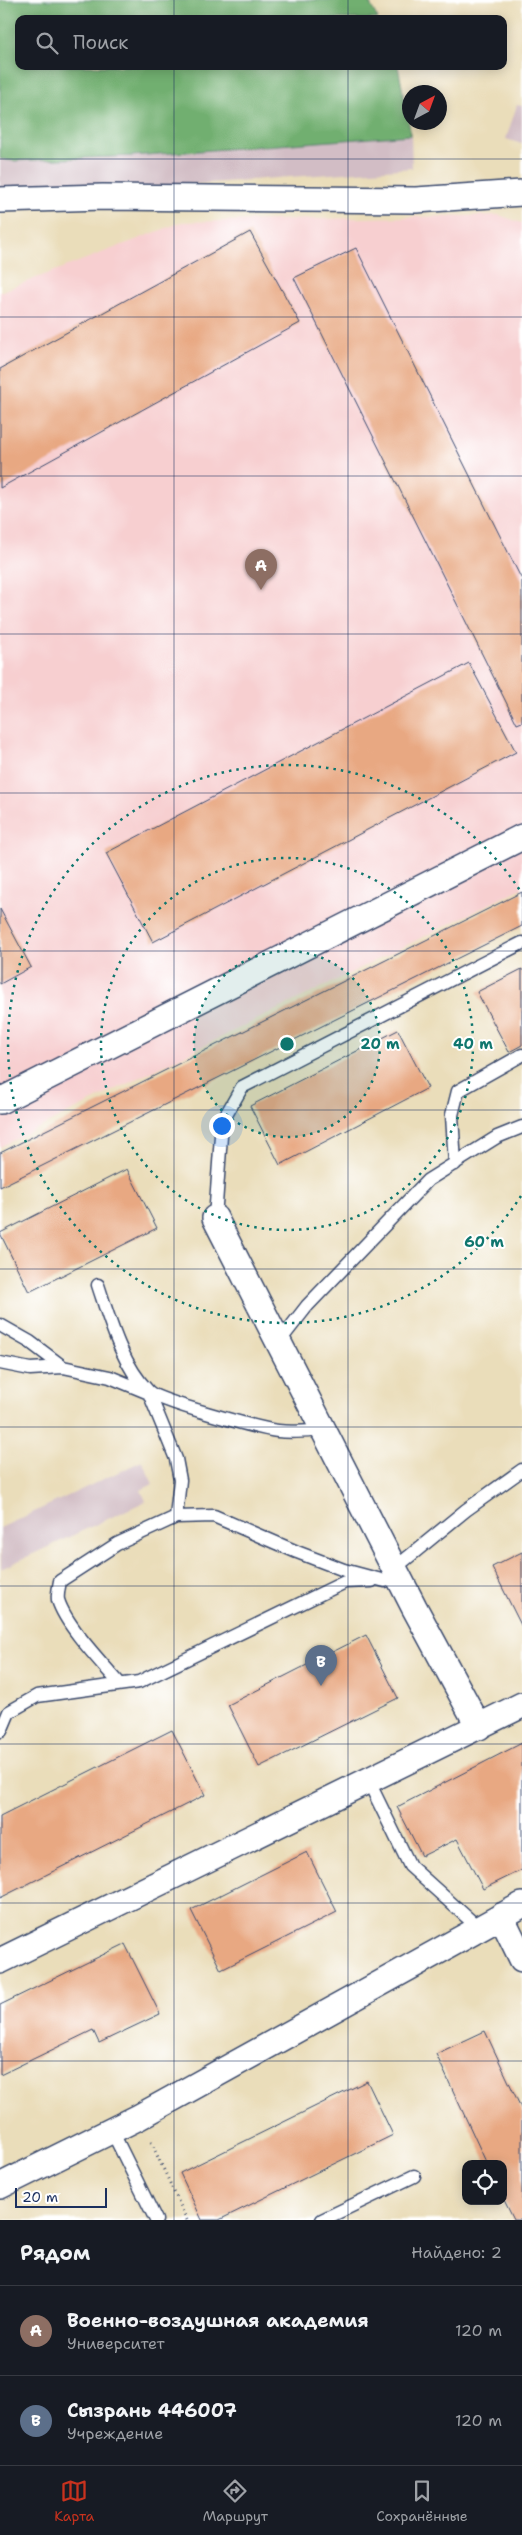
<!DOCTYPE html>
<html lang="ru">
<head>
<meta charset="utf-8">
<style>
  body { margin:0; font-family:"Shantell Sans",sans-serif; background:#20242c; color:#f1f3f6 }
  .controls { position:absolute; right:15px; bottom:15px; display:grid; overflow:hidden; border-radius:10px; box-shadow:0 2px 12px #0003 }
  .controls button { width:45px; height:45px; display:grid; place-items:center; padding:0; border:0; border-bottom:1px solid #363941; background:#171b24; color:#f1f3f6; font:25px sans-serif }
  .compass { position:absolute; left:402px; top:85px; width:45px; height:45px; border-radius:50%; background:#171b24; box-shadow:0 2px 12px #0003; rotate:41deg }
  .scale { position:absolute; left:15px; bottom:12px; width:92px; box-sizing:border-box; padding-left:5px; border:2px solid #1b2f5e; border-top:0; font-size:14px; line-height:18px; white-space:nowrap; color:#1b2f5e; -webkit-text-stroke:4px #fff; paint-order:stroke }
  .you { position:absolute; left:221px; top:1125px; width:18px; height:18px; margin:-12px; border:4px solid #fff; border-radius:50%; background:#1a73e8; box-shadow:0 0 0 8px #1a73e833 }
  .badge { display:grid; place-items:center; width:32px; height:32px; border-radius:50%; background:#c8321e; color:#fff; font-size:16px; font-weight:700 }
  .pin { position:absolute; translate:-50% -41px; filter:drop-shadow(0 1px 2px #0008) }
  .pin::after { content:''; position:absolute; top:26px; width:18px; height:15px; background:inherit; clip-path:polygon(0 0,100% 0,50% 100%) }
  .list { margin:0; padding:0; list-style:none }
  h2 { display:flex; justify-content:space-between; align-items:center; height:65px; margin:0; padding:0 20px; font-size:21px }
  h2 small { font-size:16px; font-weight:400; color:#9ea1a6 }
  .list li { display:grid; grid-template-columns:32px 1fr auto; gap:15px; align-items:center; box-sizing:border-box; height:90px; padding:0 20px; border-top:1px solid #363941 }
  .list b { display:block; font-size:19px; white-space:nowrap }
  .list p { margin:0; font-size:16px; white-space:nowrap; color:#9ea1a6 }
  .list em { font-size:16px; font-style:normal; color:#9ea1a6 }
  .icon { flex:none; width:28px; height:28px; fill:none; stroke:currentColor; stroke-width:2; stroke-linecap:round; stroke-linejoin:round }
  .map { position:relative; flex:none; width:522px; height:2220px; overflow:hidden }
  .search { position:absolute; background:#171b24; box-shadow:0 2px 12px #0003; left:15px; right:15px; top:15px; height:55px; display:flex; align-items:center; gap:12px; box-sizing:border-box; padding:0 18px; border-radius:10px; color:#9ea1a6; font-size:19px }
  .sheet { height:245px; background:#171b24 }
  nav { display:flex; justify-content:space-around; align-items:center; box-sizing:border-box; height:70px; border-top:1px solid #363941; background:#171b24; font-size:14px; color:#9ea1a6 }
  nav a { display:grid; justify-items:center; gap:2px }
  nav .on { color:#c8321e }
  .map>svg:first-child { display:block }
  .built { fill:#f7cfd0 }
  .industrial { fill:#d2bdc5 }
  .forest { fill:#71af70; stroke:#466f67 }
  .building { fill:#e8a882 }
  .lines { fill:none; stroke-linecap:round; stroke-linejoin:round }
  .lane-casing { stroke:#3a496c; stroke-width:15 }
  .street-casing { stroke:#3a496c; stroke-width:28 }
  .path { stroke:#3a496c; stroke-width:3; stroke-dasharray:1 4; stroke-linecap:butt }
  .lane { stroke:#fff; stroke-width:12 }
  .street { stroke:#fff; stroke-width:25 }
  .grid { fill:none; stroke:#1b2f5e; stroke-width:1; stroke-opacity:0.55 }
  .ring { fill:none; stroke:#0f766e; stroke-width:2.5; stroke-dasharray:2.5 5 }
  .centre { fill:#0f766e; stroke:#fff; stroke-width:2.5 }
  .ring-label { font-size:15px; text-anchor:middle; font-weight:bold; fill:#0f766e; stroke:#fff; stroke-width:4; stroke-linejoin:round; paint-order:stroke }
</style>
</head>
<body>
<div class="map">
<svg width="522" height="2220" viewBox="0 0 522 2220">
  <rect width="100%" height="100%" fill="#fff"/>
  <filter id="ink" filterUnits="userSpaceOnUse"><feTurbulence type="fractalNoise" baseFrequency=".02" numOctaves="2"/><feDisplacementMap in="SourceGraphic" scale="10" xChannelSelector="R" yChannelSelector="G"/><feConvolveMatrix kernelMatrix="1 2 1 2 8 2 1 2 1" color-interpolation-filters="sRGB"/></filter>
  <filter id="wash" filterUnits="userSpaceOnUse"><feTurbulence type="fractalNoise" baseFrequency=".0096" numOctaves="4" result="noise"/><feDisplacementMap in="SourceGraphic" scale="20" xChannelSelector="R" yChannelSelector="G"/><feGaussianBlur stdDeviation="1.12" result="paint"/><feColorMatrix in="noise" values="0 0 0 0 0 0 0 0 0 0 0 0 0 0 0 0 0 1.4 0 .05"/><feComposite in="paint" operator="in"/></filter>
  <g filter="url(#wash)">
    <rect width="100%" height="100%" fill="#eaddba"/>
    <path class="built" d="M 499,215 L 522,223 L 522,888 L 0,1147 L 0,292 L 182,222 Z"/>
    <path class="industrial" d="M 517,105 L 522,106 L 522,144 L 506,139 Z
      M 411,135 L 412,168 L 116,190 L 0,194 L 0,159 L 13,161 L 133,156 Z
      M 142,1461 L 153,1484 L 141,1490 L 146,1501 L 1,1569 L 0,1528 Z"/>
    <path class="forest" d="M 0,0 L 368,0 L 378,19 L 19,19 L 19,66 L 398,66 L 411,135 L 133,156 L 13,161 L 0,159 Z"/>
    <g id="blocks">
      <path class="building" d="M 250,232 L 300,323 L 0,488 L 0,369 Z
        M 356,248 L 522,580 L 522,722 L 517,724 L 294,278 Z
        M 469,663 L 516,752 L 153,942 L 106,853 Z
        M 522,892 L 522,926 L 0,1187 L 0,1153 Z
        M 0,909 L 31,967 L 0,984 Z
        M 522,969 L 522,1045 L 509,1052 L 477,992 Z
        M 398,1030 L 428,1088 L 280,1165 L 250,1106 Z
        M 127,1169 L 157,1228 L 29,1292 L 0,1233 Z
        M 522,1552 L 522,1627 L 492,1567 Z
        M 366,1635 L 398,1698 L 259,1767 L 228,1705 Z
        M 172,1730 L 205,1795 L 0,1898 L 0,1816 Z
        M 522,1743 L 522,1870 L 483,1889 L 457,1839 L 422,1856 L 397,1807 Z
        M 307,1852 L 337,1912 L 221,1970 L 191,1910 Z
        M 125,1944 L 160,2014 L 99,2043 L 93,2030 L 0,2075 L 0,2005 Z
        M 485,2031 L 522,2110 L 522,2220 L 514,2220 L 503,2198 L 503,2164 L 487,2164 L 436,2054 Z
        M 367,2081 L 393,2135 L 219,2220 L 202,2220 L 180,2173 Z"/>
    </g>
  </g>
  <g filter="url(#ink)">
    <use href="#blocks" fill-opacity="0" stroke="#3a496c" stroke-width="1"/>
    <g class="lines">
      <defs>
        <path id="lane" d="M 455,1164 L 452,1115 L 458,1091 L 522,1055
          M 215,1218 L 222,1122 L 242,1087 L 522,943
          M 98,1285 C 110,1321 121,1363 148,1391 C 157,1401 261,1429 278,1431 C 293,1433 309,1431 324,1430
          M 0,1325 L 30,1342 L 63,1367
          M 279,1342 L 307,1306 L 428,1180 L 497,1137 L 522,1127
          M 0,1363 L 30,1369 L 63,1367 L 110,1377 L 149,1393 L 176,1459 L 180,1480 L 176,1517
          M 395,1568 L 466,1510 L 522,1470
          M 120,1684 C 102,1663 66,1626 58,1600 C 57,1595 59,1587 60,1581 L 117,1544 L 176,1517 L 214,1516 L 297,1552 L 344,1570 L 385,1581
          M 1,1731 L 9,1712 L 37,1696 L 139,1682 L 345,1582 L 372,1581
          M 368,1780 L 410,1866 L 481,1930
          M 112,2131 L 156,2220
          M 322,2220 L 414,2176"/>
        <path id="street" d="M 0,200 L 103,197 L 416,200 L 522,193
          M 0,1101 L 522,837
          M 215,1218 L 414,1607 L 479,1727
          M 501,1916 L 522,1959
          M 0,1961 L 522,1705
          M 0,2186 L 139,2117 L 522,1905"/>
      </defs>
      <use href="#lane" class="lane-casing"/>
      <use href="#street" class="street-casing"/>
      <path class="path" d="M 151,2142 L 187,2220"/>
      <use href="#lane" class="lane"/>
      <use href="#street" class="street"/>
    </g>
  </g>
  <path class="grid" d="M 174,0 L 174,19M 348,0 L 348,19M 174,66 L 174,2220M 348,66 L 348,2220M 0,159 L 522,159M 0,317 L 522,317M 0,476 L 522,476M 0,634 L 522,634M 0,793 L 522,793M 0,951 L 522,951M 0,1110 L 522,1110M 0,1269 L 522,1269M 0,1427 L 522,1427M 0,1586 L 522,1586M 0,1744 L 522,1744M 0,1903 L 522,1903M 0,2061 L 522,2061"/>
  <circle cx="287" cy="1044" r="93" fill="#0f766e" fill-opacity=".12"/>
  <g class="ring">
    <circle cx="287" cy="1044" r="93"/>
    <circle cx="287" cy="1044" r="186"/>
    <path d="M521 1196A279 279 0 1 1 521 892"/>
  </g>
  <circle cx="287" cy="1044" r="8" class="centre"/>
  <g class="ring-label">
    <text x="380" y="1049">20 m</text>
    <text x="473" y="1049">40 m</text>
    <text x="484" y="1247">60 m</text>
  </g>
</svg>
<div class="controls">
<button><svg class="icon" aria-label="locate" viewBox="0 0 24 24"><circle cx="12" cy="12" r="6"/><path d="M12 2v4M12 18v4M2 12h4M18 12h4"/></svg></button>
</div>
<svg class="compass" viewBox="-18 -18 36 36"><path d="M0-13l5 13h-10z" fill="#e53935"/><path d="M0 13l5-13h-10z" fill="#9ea1a6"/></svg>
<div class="scale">20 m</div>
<div class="you"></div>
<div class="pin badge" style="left:261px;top:590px;background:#8d6e63">A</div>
<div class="pin badge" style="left:321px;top:1686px;background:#5c6f8a">B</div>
<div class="search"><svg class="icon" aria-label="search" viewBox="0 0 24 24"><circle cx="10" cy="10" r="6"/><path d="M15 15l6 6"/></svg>Поиск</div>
</div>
<section class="sheet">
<h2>Рядом<small>Найдено: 2</small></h2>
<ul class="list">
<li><span class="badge" style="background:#8d6e63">A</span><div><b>Военно-воздушная академия</b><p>Университет</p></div><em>120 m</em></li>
<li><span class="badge" style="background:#5c6f8a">B</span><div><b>Сызрань 446007</b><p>Учреждение</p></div><em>120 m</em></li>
</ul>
</section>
<nav>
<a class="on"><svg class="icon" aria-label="map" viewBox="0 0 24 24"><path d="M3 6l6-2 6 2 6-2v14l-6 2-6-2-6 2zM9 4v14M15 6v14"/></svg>Карта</a>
<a><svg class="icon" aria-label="directions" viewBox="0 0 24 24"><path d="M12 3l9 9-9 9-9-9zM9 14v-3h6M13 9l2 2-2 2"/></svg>Маршрут</a>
<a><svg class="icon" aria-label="saved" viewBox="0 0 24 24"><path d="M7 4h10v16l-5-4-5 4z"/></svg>Сохранённые</a>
</nav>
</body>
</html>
